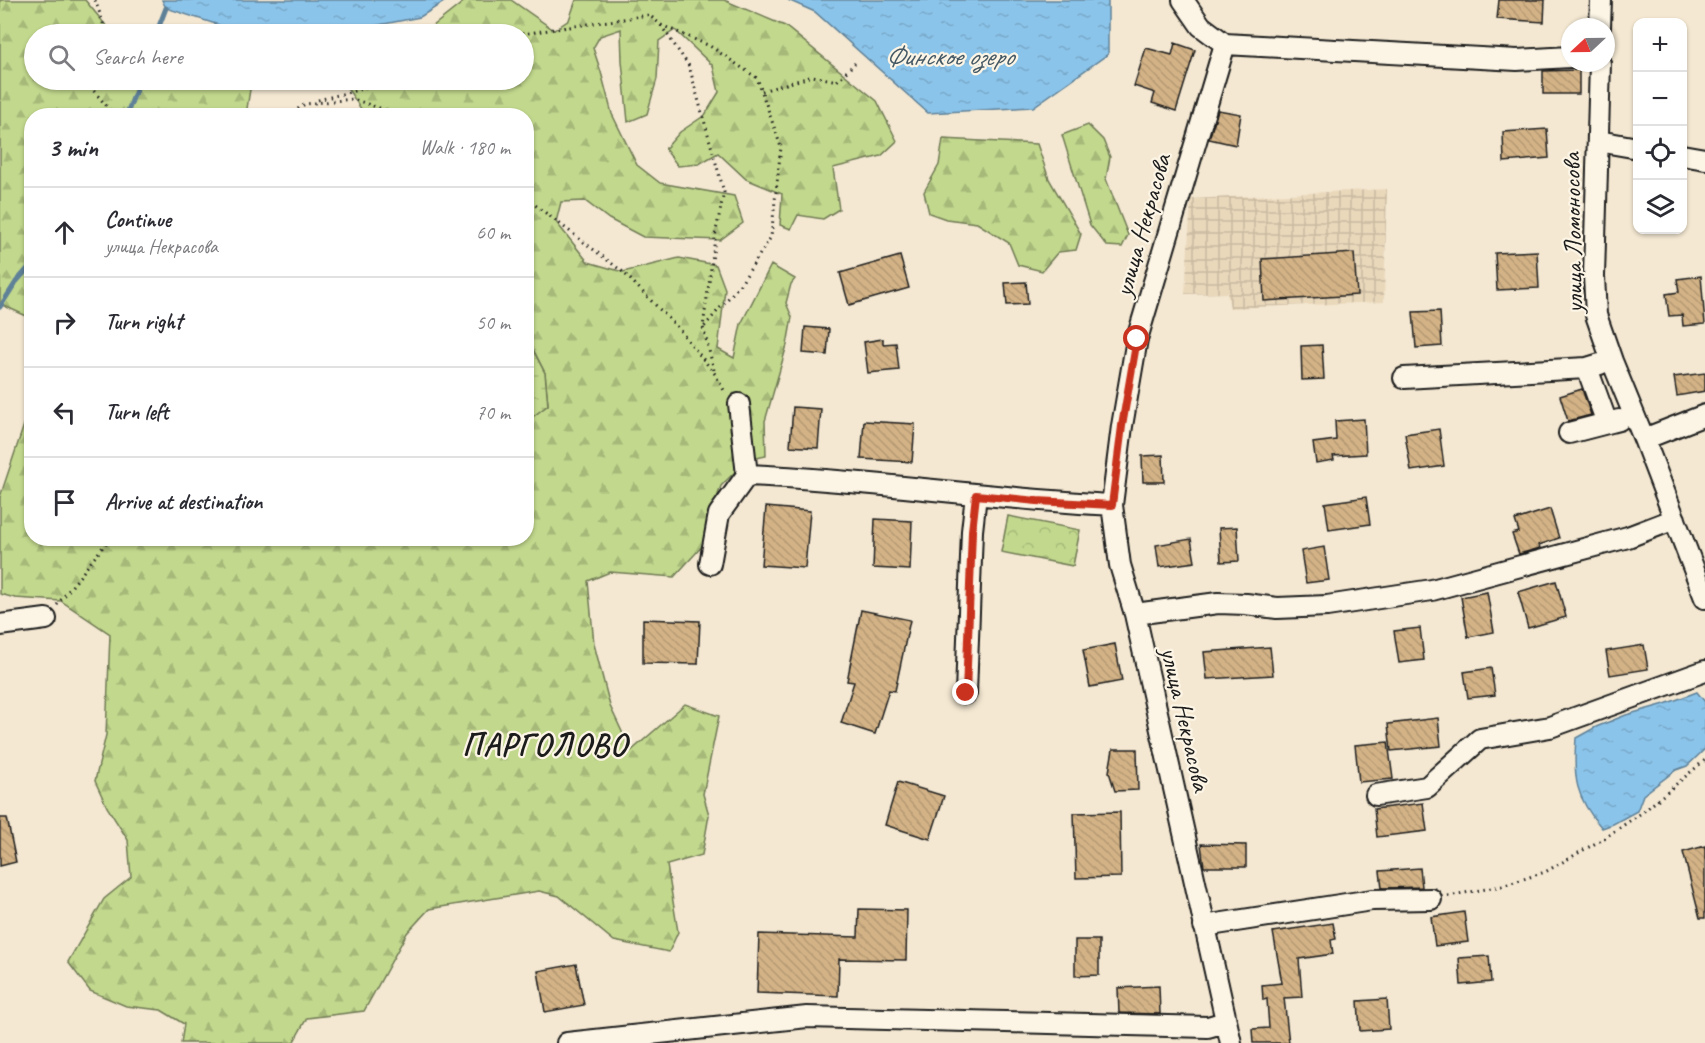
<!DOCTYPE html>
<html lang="en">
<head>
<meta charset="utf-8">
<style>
  body { margin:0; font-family:Caveat,sans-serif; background:#f2f2f3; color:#2b2b33 }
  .controls { position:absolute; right:18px; top:18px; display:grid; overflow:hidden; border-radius:12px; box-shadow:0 2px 4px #0004 }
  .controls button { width:54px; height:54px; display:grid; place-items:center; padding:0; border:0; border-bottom:2px solid #e1e1e2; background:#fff; color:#2b2b33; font:30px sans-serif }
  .compass { position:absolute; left:1561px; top:18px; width:54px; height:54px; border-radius:50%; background:#fff; box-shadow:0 2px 4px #0004; rotate:248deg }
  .stop { position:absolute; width:18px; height:18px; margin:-14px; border:4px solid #c8321e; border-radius:50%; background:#fff }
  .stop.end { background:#c8321e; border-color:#fff; box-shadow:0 2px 6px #0008 }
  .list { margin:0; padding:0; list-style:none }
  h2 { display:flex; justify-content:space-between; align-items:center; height:78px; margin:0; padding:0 24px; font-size:26px }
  h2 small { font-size:20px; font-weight:400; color:#7c7c81 }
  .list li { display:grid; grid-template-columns:39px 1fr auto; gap:18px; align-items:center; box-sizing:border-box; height:90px; padding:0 24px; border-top:2px solid #e1e1e2 }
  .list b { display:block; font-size:22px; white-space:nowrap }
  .list p { margin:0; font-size:20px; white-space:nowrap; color:#7c7c81 }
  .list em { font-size:20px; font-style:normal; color:#7c7c81 }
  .icon { flex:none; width:33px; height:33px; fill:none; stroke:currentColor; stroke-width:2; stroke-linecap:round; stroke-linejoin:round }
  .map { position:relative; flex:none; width:1705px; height:1043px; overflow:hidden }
  .search { position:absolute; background:#fff; box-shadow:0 2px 4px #0004; left:24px; top:24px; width:510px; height:66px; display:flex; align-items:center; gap:15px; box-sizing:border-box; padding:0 21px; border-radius:33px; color:#7c7c81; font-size:22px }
  .panel { position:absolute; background:#fff; box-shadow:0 2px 4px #0004; left:24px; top:108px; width:510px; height:438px; border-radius:24px }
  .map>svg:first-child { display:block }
  .industrial { fill:url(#industrial-grid) }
  .forest { fill:url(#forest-firs); stroke:#6f7a54; stroke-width:1.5 }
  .wetland { fill:url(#wetland-marsh); stroke:#6f7a54; stroke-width:1.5 }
  .park { fill:url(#park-crowns); stroke:#6f7a54; stroke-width:1.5 }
  .water { fill:url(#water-ripples); stroke:#5f8198; stroke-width:1.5 }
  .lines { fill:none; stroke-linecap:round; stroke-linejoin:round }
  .stream { stroke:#5f8198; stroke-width:5 }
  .building { fill:url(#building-back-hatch); stroke:#1c1c1c; stroke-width:1.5 }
  .minor-casing { stroke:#1c1c1c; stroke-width:24 }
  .path { stroke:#1c1c1c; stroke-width:3; stroke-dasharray:1.5 4.5; stroke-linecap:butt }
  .minor { stroke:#fcf5e5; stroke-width:20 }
  .route { stroke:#c8321e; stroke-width:8 }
  .labels { text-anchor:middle; stroke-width:4.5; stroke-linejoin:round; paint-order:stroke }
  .street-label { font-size:26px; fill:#1c1c1c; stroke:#fcf5e5 }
  .water-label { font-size:27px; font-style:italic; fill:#435764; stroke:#fcf5e5 }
  .district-label { font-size:32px; font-weight:bold; letter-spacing:1.5px; fill:#1c1c1c; stroke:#fcf5e5 }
</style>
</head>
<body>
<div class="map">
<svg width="1705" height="1043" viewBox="0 0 1705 1043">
  <defs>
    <pattern id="industrial-grid" width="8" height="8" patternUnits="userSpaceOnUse" patternTransform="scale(1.5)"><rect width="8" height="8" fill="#ead8bb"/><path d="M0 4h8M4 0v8" fill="none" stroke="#c8b9a0"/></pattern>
    <pattern id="forest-firs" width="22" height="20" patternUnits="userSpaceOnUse" patternTransform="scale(1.5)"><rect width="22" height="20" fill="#c2d88d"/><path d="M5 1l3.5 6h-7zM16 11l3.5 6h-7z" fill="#a6b979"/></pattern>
    <pattern id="wetland-marsh" width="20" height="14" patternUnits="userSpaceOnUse" patternTransform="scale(1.5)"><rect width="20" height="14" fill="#c2d88d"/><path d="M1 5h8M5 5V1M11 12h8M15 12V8" fill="none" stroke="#a6b979"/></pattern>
    <pattern id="park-crowns" width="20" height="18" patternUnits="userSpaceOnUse" patternTransform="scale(1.5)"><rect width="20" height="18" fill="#c2d88d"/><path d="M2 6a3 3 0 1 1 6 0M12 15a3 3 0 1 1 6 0" fill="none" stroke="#a6b979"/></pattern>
    <pattern id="water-ripples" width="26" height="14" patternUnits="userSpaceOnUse" patternTransform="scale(1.5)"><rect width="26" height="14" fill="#8bc4ea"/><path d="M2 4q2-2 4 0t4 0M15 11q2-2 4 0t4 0" fill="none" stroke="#77a8c8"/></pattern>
    <pattern id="building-back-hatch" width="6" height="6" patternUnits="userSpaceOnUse" patternTransform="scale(1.5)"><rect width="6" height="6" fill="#d3b386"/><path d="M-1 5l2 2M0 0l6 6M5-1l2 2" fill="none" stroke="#b59973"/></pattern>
  </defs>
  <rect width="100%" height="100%" fill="#f4e8d2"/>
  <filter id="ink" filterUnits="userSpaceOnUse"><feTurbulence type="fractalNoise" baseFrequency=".0167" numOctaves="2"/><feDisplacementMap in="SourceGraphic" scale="12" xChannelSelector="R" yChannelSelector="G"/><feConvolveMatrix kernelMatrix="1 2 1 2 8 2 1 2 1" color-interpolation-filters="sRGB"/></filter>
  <g filter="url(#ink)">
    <path class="industrial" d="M 1387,189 L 1384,302 L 1230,308 L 1227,293 L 1185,294 L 1191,199 Z"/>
    <path class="forest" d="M 0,0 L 85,0 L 113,34 L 34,34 L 34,80 L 237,80 L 251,83 L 246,115 L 32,116 L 31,318 L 0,304 Z
      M 466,0 L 511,0 L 554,30 L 569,20 L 576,0 L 724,0 L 785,26 L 877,101 L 897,141 L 881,156 L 833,168 L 839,209 L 823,219 L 798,215 L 791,229 L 780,225 L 782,194 L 746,179 L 718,153 L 699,164 L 678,166 L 665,149 L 680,132 L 705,115 L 719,92 L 713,66 L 675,30 L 659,41 L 657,79 L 647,114 L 628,122 L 622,61 L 621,29 L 600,36 L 593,48 L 601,72 L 612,114 L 637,165 L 660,183 L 734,196 L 743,223 L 720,240 L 643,237 L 609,219 L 585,201 L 561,202 L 556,222 L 588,262 L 623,272 L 679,258 L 716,265 L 725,289 L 718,349 L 734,358 L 741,324 L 771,265 L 795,279 L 791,284 L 786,303 L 792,317 L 787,345 L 765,421 L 766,456 L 747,460 L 721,486 L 709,521 L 707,541 L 674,577 L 610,572 L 588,581 L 594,644 L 610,706 L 631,751 L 685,704 L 719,716 L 703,794 L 709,815 L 702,855 L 667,865 L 678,932 L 669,952 L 614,941 L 559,896 L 539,891 L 429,909 L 407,933 L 364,1011 L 307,1018 L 293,1043 L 181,1043 L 184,1024 L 161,1010 L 126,1006 L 90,991 L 68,962 L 104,899 L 131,877 L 128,840 L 107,807 L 95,781 L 106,735 L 110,634 L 61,601 L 15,598 L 0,594 L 0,497 L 31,404 L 32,538 L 526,538 L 527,421 L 548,405 L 545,373 L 527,337 L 526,116 L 365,115 L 342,80 L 524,80 L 524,34 L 423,34 Z
      M 1088,125 L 1103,140 L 1110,157 L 1106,179 L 1128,235 L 1122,247 L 1107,246 L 1090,225 L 1062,135 Z
      M 943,139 L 1037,144 L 1049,179 L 1081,234 L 1076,250 L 1058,252 L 1042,271 L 1018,265 L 1009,243 L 977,223 L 946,219 L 929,213 L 924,192 L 939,165 Z"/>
    <path class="wetland" d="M 526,337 L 545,373 L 548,405 L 527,421 Z"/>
    <path class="park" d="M 1008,516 L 1080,530 L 1073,566 L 1001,552 Z"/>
    <path class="water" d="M 162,0 L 447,0 L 420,17 L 343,32 L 228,28 L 166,8 Z
      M 788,0 L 1108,0 L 1108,54 L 1033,107 L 928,113 L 815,12 Z
      M 1697,692 L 1705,702 L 1705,749 L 1687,766 L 1676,770 L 1643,795 L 1637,811 L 1613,824 L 1602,828 C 1575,798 1573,777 1576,738 L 1596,727 L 1626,715 L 1665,704 Z"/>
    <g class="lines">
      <path class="stream" d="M 156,34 L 166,8
        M 126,116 L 140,80
        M 0,307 L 16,282 L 32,264"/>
    </g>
    <path class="building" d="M 1499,0 L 1545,0 L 1544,22 L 1497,19 Z
      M 1175,43 L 1195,50 L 1176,111 L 1152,103 L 1155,93 L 1134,86 L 1146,48 L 1172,55 Z
      M 1579,70 L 1579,94 L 1543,94 L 1543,71 Z
      M 1218,110 L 1241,114 L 1236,145 L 1209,139 Z
      M 1547,129 L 1549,158 L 1504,162 L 1503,132 Z
      M 1537,251 L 1539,288 L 1497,290 L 1495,253 Z
      M 1354,253 L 1357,295 L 1264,301 L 1262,259 Z
      M 900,256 L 909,288 L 849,305 L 840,273 Z
      M 1701,276 L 1705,324 L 1683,326 L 1682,315 L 1669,316 L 1666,294 L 1679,292 L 1677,279 Z
      M 1026,282 L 1028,304 L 1007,305 L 1005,283 Z
      M 1440,311 L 1442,346 L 1416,348 L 1413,312 Z
      M 805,327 L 829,329 L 827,355 L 803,353 Z
      M 883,339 L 883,344 L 896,343 L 899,370 L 868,373 L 864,342 Z
      M 1322,345 L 1324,379 L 1302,380 L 1301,346 Z
      M 1705,373 L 1705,391 L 1677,396 L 1674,377 Z
      M 1582,389 L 1591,415 L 1568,421 L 1560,396 Z
      M 793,407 L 821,409 L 818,448 L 790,446 Z
      M 1364,419 L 1366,454 L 1333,456 L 1334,460 L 1316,463 L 1313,443 L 1336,440 L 1335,421 Z
      M 864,421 L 915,424 L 912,462 L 861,459 Z
      M 1439,429 L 1444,466 L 1411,471 L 1405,434 Z
      M 1163,455 L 1164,482 L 1143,482 L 1142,456 Z
      M 1366,497 L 1370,524 L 1329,530 L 1325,503 Z
      M 766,507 L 810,511 L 805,568 L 761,565 Z
      M 1550,509 L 1559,538 L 1539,545 L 1540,548 L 1519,554 L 1512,534 L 1519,532 L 1515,520 Z
      M 875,519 L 912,521 L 910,570 L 873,568 Z
      M 1237,527 L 1239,561 L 1221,562 L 1219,528 Z
      M 1191,539 L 1195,562 L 1159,567 L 1156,545 Z
      M 1324,547 L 1329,580 L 1306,583 L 1301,551 Z
      M 1556,581 L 1566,617 L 1528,628 L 1518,592 Z
      M 1487,592 L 1494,632 L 1468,637 L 1461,597 Z
      M 861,610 L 910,620 L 895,691 L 889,690 L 875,734 L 841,723 L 854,682 L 847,681 Z
      M 643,619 L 700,621 L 698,664 L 643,663 Z
      M 1420,628 L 1424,660 L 1399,663 L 1394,631 Z
      M 1115,644 L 1122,681 L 1090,687 L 1083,650 Z
      M 1644,645 L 1648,669 L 1610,675 L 1606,651 Z
      M 1270,647 L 1273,675 L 1207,679 L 1204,652 Z
      M 1491,668 L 1495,695 L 1468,698 L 1464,672 Z
      M 1438,718 L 1441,746 L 1391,751 L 1388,724 Z
      M 1388,742 L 1393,779 L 1359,782 L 1355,745 Z
      M 1113,749 L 1137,749 L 1138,790 L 1115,791 L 1109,772 Z
      M 898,782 L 944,796 L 930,839 L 885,825 Z
      M 1423,803 L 1427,831 L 1377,837 L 1374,809 Z
      M 1120,812 L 1121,877 L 1076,878 L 1074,813 Z
      M 0,818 L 7,818 L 16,862 L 0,866 Z
      M 1201,844 L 1246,845 L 1246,867 L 1204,867 Z
      M 1705,846 L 1705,918 L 1700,918 L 1683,852 Z
      M 1420,868 L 1422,887 L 1382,888 L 1380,871 Z
      M 859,909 L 907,910 L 906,960 L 839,959 L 838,996 L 757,993 L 759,934 L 858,937 Z
      M 1464,912 L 1468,942 L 1435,946 L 1431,917 Z
      M 1333,923 L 1336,939 L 1331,940 L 1333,954 L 1299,959 L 1302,997 L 1284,998 L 1289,1043 L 1253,1043 L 1252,1029 L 1269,1028 L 1267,999 L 1263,1000 L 1262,985 L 1282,983 L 1273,932 Z
      M 1075,940 L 1099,940 L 1099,975 L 1075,976 Z
      M 1489,956 L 1491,982 L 1461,985 L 1459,958 Z
      M 576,964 L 584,1005 L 545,1012 L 538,971 Z
      M 1159,986 L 1160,1014 L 1119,1013 L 1118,988 Z
      M 1387,999 L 1389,1029 L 1360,1031 L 1358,1001 Z"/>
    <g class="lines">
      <defs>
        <path id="minor" d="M 1183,0 L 1201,26 L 1225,44
          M 1600,27 L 1601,0
          M 1225,44 L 1137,339 L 1122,426 L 1112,505 L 1120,565 L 1135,614 L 1231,1043
          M 1225,44 L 1517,60 L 1570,57
          M 1600,63 L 1594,276 L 1596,315 L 1612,361 L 1644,439 L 1705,598
          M 1598,141 L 1638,148
          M 1682,155 L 1705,159
          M 1600,364 L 1587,368 L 1607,423
          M 1404,378 L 1587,368
          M 739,404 L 747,475
          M 1569,433 L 1619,420
          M 1644,439 L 1705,415
          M 710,564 L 719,514 L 747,475 C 869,480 990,499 1112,505
          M 1135,614 L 1218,603 L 1246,604 L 1277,608 L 1327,606 L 1432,590 L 1628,537 L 1675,519
          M 0,625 L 46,619
          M 966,693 L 972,531 L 976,495
          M 1376,795 L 1427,787 L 1480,739 L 1550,727 L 1705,671
          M 1204,926 L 1372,900 L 1431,899
          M 567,1043 L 807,1017 L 1208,1027 L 1225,1022"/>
      </defs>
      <use href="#minor" class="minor-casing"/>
      <path class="path" d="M 95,0 L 103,22 L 104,34
        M 661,25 L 710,46 L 757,78 L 781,147 L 771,237 L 742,282 L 704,327
        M 522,34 L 649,15 L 660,24 L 689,66 L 724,192 L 716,231 L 703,327 L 715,374
        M 97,80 L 93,90 L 115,116
        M 762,91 L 813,76 L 837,81 L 855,63
        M 318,100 L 398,80
        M 288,116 L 305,104 L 353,99 L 388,111 L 396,116
        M 526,198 L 623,272 L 678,328 L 715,374 L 725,392
        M 57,605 L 110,538
        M 1448,896 L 1502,886 L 1545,872 L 1603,839 L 1643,812 L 1705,760"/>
      <use href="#minor" class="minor"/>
    </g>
  </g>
  <g class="lines" filter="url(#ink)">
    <path class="route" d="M 966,693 L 972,531 L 976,495 L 1037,501 L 1112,505 L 1122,426 L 1137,339"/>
  </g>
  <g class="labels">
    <g class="street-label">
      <text transform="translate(1142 225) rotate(-74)" y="9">улица Некрасова</text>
      <text transform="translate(1572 233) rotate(-91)" y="9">улица Ломоносова</text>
      <text transform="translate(1186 719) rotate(77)" y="9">улица Некрасова</text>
    </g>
    <g class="water-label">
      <text x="949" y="65">Финское озеро</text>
    </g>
    <g class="district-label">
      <text x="545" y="755">ПАРГОЛОВО</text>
    </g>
  </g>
</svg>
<div class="controls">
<button>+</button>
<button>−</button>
<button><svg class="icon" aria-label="locate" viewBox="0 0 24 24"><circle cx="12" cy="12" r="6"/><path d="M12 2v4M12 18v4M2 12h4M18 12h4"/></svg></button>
<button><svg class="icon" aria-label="layers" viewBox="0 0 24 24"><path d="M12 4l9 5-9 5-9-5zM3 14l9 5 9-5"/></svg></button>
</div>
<svg class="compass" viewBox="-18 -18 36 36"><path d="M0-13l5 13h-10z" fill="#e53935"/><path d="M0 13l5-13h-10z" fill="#7c7c81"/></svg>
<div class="stop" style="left:1137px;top:339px"></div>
<div class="stop end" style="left:966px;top:693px"></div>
<div class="search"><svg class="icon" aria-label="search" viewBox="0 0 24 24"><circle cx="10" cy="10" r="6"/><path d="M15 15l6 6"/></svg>Search here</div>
<section class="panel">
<h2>3 min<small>Walk · 180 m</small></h2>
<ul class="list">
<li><svg class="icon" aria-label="ahead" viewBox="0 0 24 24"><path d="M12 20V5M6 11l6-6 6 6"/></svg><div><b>Continue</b><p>улица Некрасова</p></div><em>60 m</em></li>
<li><svg class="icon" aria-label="right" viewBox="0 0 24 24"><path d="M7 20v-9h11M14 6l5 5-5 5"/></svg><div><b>Turn right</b></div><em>50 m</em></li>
<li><svg class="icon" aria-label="left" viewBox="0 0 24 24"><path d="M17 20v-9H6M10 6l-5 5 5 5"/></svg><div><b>Turn left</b></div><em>70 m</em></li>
<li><svg class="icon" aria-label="arrive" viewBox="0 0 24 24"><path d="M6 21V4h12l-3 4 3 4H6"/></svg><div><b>Arrive at destination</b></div></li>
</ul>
</section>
</div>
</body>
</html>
